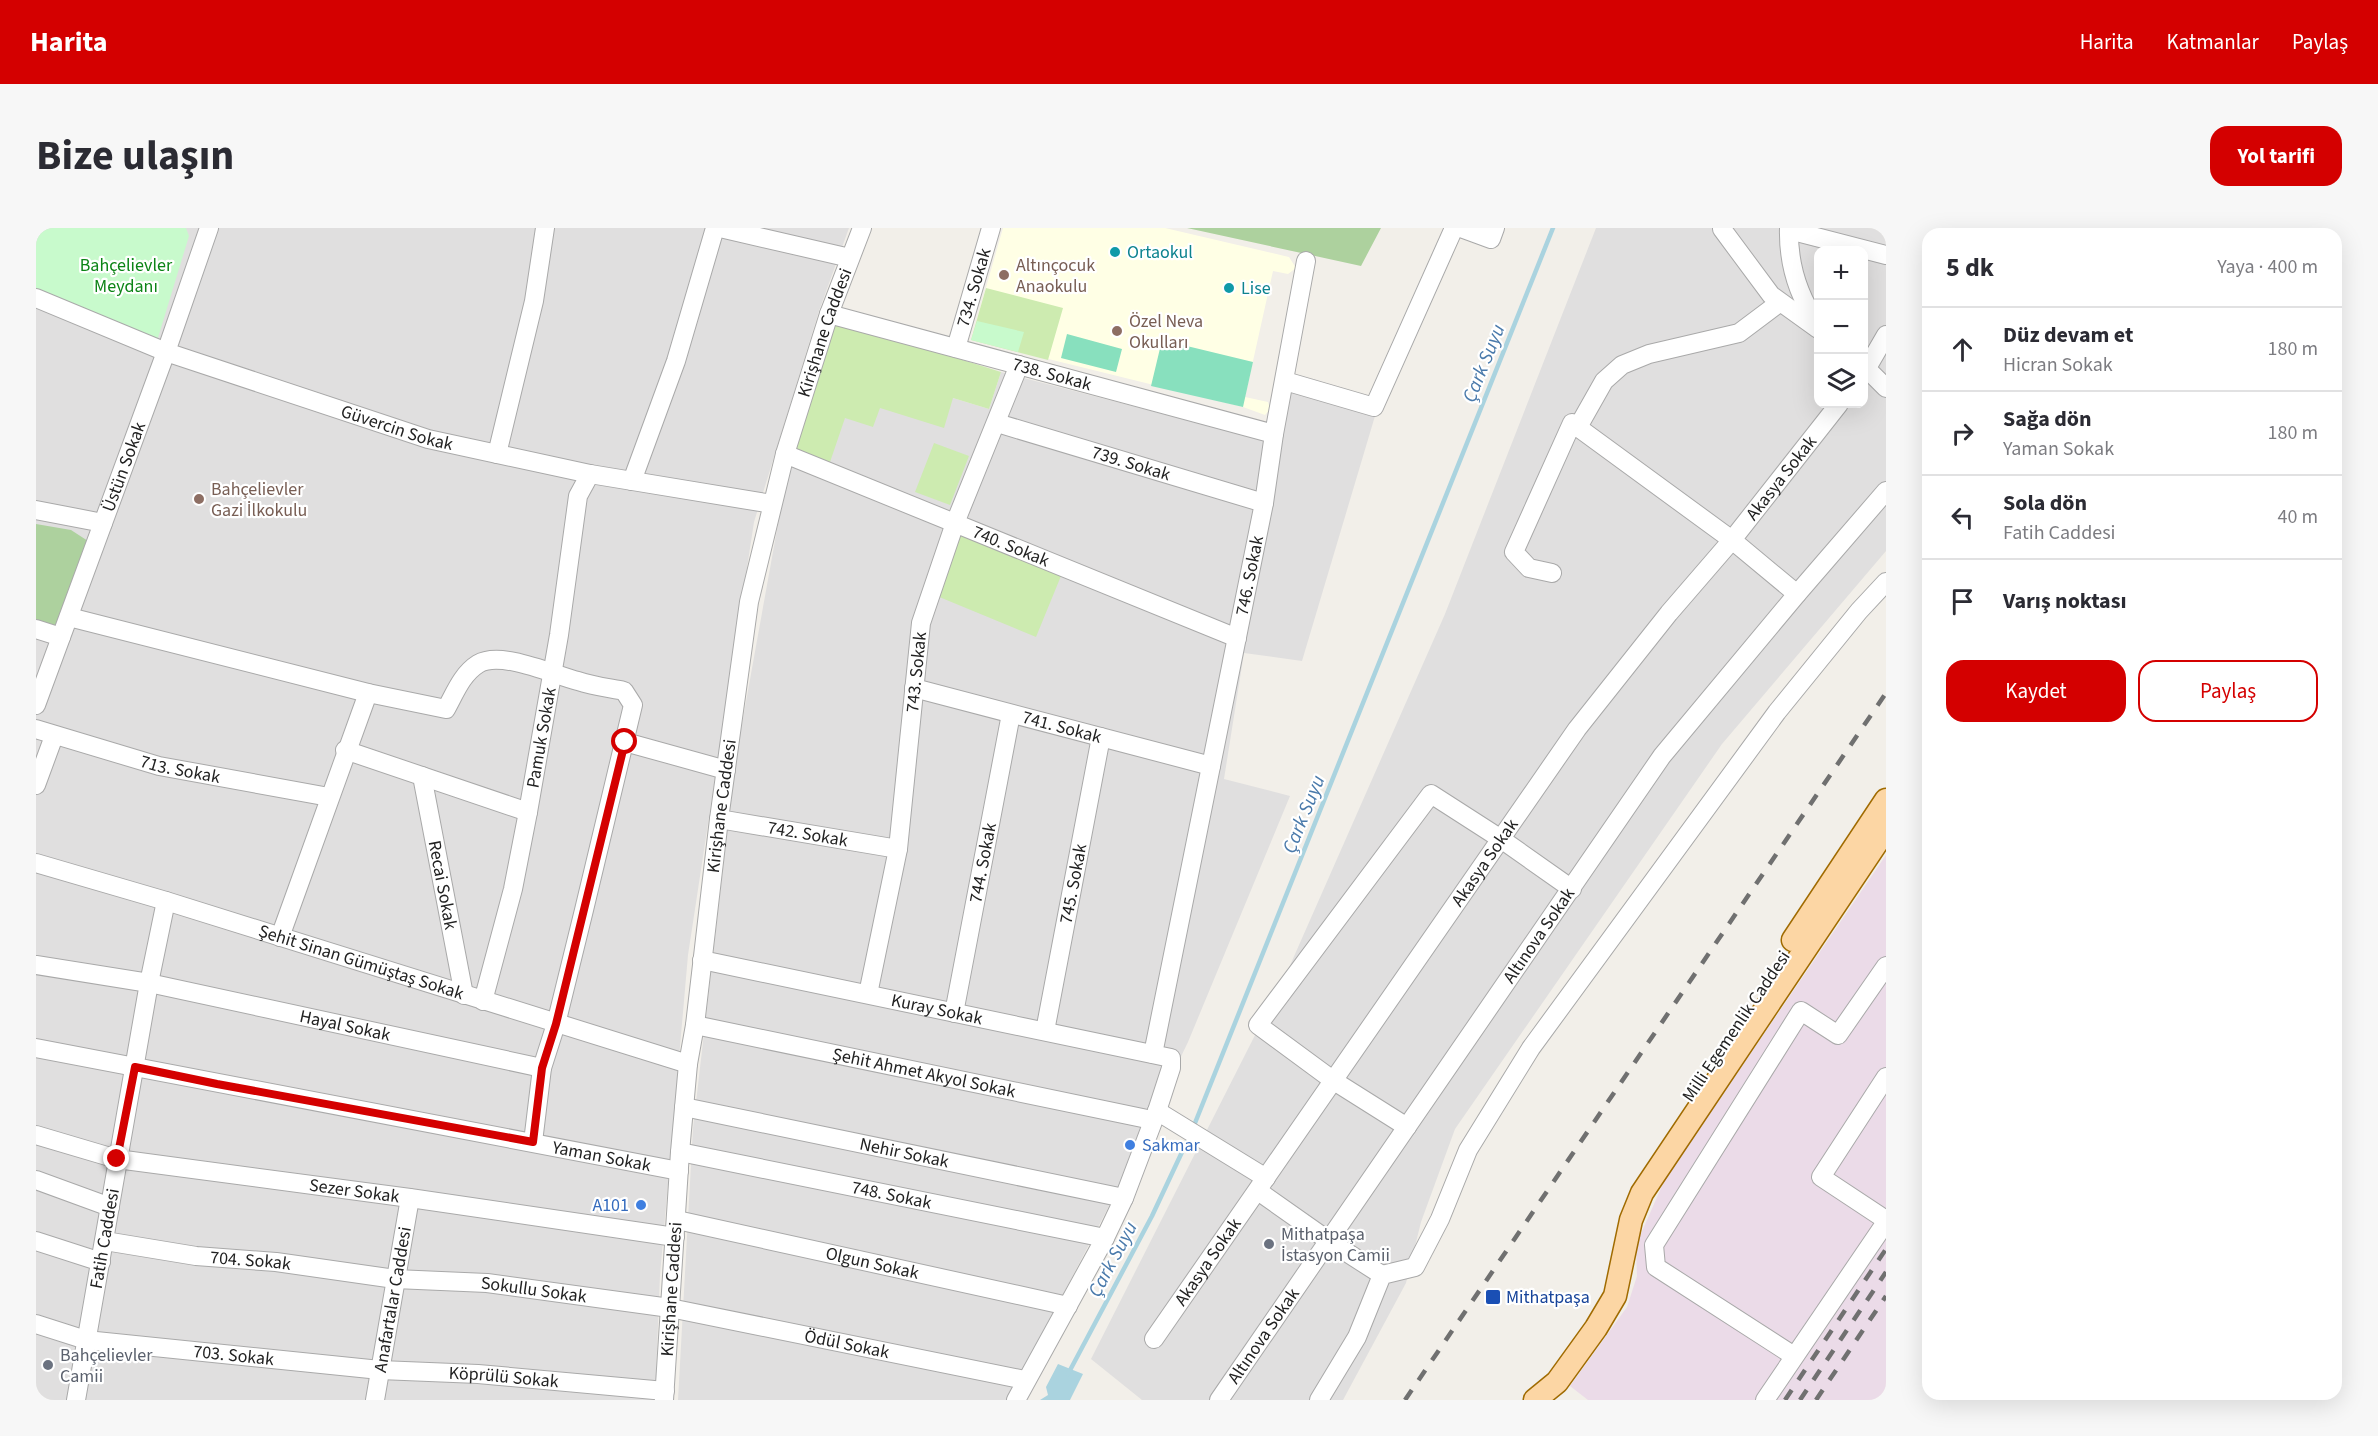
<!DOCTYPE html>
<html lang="tr">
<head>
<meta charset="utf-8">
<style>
  body { margin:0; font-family:"Source Sans 3",sans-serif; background:#f7f7f7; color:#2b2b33 }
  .controls { position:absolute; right:18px; top:18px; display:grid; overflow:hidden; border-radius:12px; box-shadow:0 6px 24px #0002 }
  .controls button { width:54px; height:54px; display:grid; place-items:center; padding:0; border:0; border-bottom:2px solid #e1e1e2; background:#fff; color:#2b2b33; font:30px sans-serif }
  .stop { position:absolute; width:18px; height:18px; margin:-14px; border:4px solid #d40000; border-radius:50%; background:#fff }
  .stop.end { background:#d40000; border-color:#fff; box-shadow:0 2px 6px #0008 }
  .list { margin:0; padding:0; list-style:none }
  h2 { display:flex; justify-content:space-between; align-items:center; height:78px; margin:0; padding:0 24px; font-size:26px }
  h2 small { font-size:20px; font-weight:400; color:#7c7c81 }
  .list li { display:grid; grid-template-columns:39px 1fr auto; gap:18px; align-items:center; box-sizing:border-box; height:84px; padding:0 24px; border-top:2px solid #e1e1e2 }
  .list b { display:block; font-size:22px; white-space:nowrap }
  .list p { margin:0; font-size:20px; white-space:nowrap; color:#7c7c81 }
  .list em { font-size:20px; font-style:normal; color:#7c7c81 }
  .actions { display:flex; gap:12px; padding:18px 24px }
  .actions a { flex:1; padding:14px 0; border:2px solid #d40000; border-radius:18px; text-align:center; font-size:21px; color:#d40000 }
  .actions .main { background:#d40000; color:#fff }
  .icon { flex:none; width:33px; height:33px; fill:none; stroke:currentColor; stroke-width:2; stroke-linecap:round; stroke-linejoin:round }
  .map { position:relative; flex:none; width:1850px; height:1172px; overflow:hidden; border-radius:18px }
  header { display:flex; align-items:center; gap:36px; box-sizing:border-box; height:84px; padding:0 30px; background:#d40000; color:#fff }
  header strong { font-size:28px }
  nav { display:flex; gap:33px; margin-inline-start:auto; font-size:21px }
  .intro { display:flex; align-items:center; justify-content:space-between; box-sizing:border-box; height:144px; padding:0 36px }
  h1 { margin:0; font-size:42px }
  .button { padding:15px 27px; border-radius:18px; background:#d40000; color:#fff; font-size:21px; font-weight:700 }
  main { display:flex; gap:36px; padding:0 36px }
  aside { flex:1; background:#fff; border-radius:18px; box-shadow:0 6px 24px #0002 }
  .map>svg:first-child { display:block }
  .residential { fill:#e0dfdf; fill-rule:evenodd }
  .industrial { fill:#ebdbe8 }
  .education { fill:#ffffe5 }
  .grass { fill:#cdebb0 }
  .forest { fill:#add19e }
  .park { fill:#c8facc }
  .pitch { fill:#88e0be }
  .water { fill:#aad3df }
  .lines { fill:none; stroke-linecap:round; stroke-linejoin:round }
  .stream { stroke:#aad3df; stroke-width:4.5 }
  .minor-casing { stroke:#a9a9a9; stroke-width:20 }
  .major-casing { stroke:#a06b00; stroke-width:25 }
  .minor { stroke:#fff; stroke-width:18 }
  .major { stroke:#fcd6a4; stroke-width:22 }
  .rail { stroke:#707070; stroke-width:4.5; stroke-dasharray:12 12; stroke-linecap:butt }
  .route { stroke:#d40000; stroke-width:8 }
  .culture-dot { fill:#0f9aa8; stroke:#fff; stroke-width:2 }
  .education-dot { fill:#8d6e63; stroke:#fff; stroke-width:2 }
  .shop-dot { fill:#3f7fe0; stroke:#fff; stroke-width:2 }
  .worship-dot { fill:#6b7280; stroke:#fff; stroke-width:2 }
  .transit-dot { fill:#1a4fb4; stroke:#fff; stroke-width:2 }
  .labels { text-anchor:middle; stroke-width:4.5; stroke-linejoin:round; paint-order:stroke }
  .culture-label { font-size:18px; fill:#0d838f; stroke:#fff; text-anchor:start }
  .park-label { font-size:18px; fill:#0c8416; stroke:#fff }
  .education-label { font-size:18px; fill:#785e54; stroke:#fff; text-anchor:start }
  .street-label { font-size:18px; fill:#222; stroke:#fff }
  .shop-label { font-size:18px; fill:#366cbe; stroke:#fff; text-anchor:start }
  .worship-label { font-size:18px; fill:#5b616d; stroke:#fff; text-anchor:start }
  .transit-label { font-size:18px; fill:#164399; stroke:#fff; text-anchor:start }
  .water-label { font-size:20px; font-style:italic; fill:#4a7aab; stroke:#fff }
</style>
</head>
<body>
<header>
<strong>Harita</strong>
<nav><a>Harita</a><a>Katmanlar</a><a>Paylaş</a></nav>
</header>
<div class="intro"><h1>Bize ulaşın</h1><a class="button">Yol tarifi</a></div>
<main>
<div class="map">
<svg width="1850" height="1172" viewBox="0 0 1850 1172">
  <rect width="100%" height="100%" fill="#f2efe9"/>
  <path class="residential" d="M 0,0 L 813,0 L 783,83 L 718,294 L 652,727 L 624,1047 L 619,1172 L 0,1172 Z
    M 1560,0 L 1850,0 L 1850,323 L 1686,516 L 1419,901 L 1385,994 L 1370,1055 L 1307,1172 L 1106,1172 L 1055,1131 L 1252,742 L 1409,386 ZM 1782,22 L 1828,22 L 1828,176 L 1782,176 Z
    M 965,144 L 1228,212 L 1239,156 L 1339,188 L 1266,433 L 1208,425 L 1188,551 L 1254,568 L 1152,814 L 1072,980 L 972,1172 L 642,1172 L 657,900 L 700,529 L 755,224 L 809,190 L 843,180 L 917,170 L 953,181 Z"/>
  <path class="industrial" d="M 1850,627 L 1850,1172 L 1552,1172 L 1534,1158 L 1591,1079 L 1601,1048 L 1600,1017 L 1629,951 Z"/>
  <path class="education" d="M 967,0 L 1129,0 L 1253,29 L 1260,40 L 1252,46 L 1237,43 L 1209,169 L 1232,174 L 1234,181 L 1229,187 L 1207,179 L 935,112 Z"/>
  <path class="grass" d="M 950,60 L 1027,80 L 1012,132 L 935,112 Z
    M 797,91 L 965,144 L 953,181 L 917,170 L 908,200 L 844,180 L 837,199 L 809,190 L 792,240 L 754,228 Z
    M 898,215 L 933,228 L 914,277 L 879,264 Z
    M 921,305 L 1025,348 L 1000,409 L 896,366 Z"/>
  <path class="forest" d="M 1151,0 L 1345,0 L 1325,38 Z
    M 0,296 L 35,302 L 52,313 L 25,405 L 0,398 Z"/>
  <path class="park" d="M 0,0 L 150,0 L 153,8 L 121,113 L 0,60 Z
    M 941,93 L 988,104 L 982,124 L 935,112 Z"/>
  <path class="pitch" d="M 1031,106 L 1086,121 L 1080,144 L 1025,130 Z
    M 1126,112 L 1217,134 L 1207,179 L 1115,158 Z"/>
  <path class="water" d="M 1022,1136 L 1047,1146 L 1034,1172 L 1004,1172 L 1012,1167 L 1010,1159 Z"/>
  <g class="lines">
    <path class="stream" d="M 1157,900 L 1517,0
      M 1032,1146 L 1116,988 L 1154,907"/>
    <defs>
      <g id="minor">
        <path d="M 684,0 L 814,30"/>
        <path d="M 1425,0 L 1455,11 L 1459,0"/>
        <path d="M 1753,0 C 1752,35 1762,67 1781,95"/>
        <path d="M 1686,1 L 1735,67 L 1782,101"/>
        <path d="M 1753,2 L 1850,27"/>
        <path id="s1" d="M 0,70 L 130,124 L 392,211 L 554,246 L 736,276"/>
        <path id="s2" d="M 793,86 L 1238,206"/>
        <path id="s3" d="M 920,120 L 955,0"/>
        <path d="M 1828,138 L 1850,160"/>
        <path d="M 1828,145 L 1850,107"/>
        <path d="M 1249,153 L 1338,179 L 1418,0"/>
        <path id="s4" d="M 961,195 L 1228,275"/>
        <path d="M 1542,199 L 1568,153 L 1586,137 L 1613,126 L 1703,105 L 1743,75"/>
        <path d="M 461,226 L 498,73 L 509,0"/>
        <path id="s5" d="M 749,226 L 1201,410"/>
        <path d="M 596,253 L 640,133 L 679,0"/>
        <path d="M 0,282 L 67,295"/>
        <path d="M 1516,345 L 1493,340 L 1478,324 L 1536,195 L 1696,312 L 1761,366"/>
        <path d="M 33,389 L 332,465 L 410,481 C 419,465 426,446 442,436 C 465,422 518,447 542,453 C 557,458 573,460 588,463 L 597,477 L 548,682 L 520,796 L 506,840 L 497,914"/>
        <path d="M 0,401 L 25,409"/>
        <path id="s6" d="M 878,460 L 1175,538"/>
        <path id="s7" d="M 0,477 L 130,124 L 173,0"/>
        <path id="s8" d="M 0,501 L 123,538 L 293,569"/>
        <path d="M 589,514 L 690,542"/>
        <path d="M 309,522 L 492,584"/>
        <path id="s9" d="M 386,548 L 428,767"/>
        <path d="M 0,557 L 18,508"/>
        <path id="s10" d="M 683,591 L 862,621"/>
        <path id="s11" d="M 0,635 L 130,673 L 652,836"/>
        <path d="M 244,709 L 332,465"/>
        <path id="s12" d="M 666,732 L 1135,830 L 1135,840 L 1121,883 L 1088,970 L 1069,1010 L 980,1172"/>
        <path id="s13" d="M 0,737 L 113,755 L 506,840"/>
        <path id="s14" d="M 832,766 L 862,621 L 885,395 L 919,295 L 983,137"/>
        <path id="s15" d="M 447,773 L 477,661 L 492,584 L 523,407 L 542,268 L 554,246"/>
        <path id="s16" d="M 918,785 L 975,486"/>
        <path id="s17" d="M 659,797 L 1116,892"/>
        <path id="s18" d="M 1009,803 L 1065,509"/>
        <path id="s19" d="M 0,820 L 643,943"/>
        <path id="s20" d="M 1117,826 L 1228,275 L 1238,206 L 1270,33"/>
        <path d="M 1850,849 L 1785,949 L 1850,992"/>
        <path id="s21" d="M 648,879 L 1088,970"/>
        <path d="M 1121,883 L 1230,950"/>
        <path d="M 1371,899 L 1298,853 L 1222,797 L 1395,566 L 1465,611 L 1536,661"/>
        <path id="s22" d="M 0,907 L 81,931 L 374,970 L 639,1009"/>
        <path id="s23" d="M 644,924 L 1069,1010"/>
        <path d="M 0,952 L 74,979"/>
        <path d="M 1222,963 L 1293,1013 L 1346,1047"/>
        <path id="s24" d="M 641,992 L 1032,1078"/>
        <path d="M 0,1013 L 65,1034"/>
        <path id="s25" d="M 69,1013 L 160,1028 L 240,1034 L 359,1051 L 451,1055 L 634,1080 L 989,1152"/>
        <path id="s26" d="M 0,1096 L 50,1112 L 344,1142 L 442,1146 L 629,1163"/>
        <path id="s27" d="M 1118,1111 L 1541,501 L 1633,385 L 1696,312 L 1803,176"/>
        <path d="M 1758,1128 L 1620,1039 L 1618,1017 L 1765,783 L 1802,807 L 1850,738"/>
        <path id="s28" d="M 40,1172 L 113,755 L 130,673"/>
        <path id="s29" d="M 339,1172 L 374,970"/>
        <path id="s30" d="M 628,1172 L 644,924 L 652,836 L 659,797 L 683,591 L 713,374 L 749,226 L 793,86 L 826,0"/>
        <path id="s31" d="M 1183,1172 L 1626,528 L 1761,366 L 1850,263"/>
        <path d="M 1283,1172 L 1321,1109 L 1346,1047 L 1379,1039 L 1404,991 L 1432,922 L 1495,820 L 1741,484 L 1823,383 L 1850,354"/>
        <path d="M 1729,1172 L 1850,994"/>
      </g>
      <path id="major" d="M 1757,712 L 1850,572
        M 1499,1172 L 1521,1154 L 1560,1100 L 1579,1068 L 1595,992 L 1606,965 L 1850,601"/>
    </defs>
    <use href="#minor" class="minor-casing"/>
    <use href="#major" class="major-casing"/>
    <use href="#minor" class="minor"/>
    <use href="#major" class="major"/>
    <path class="rail" d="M 1369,1172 L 1850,465
      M 1749,1172 L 1850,1021
      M 1764,1172 L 1850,1044
      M 1780,1172 L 1850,1068"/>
  </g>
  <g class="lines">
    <path class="route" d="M 81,931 L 99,839 L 181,856 L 497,914 L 506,840 L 520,796 L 589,514"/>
  </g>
  <g class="culture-dot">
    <circle cx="1079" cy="24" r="6"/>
    <circle cx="1193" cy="60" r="6"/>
  </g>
  <g class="education-dot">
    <circle cx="968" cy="47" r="6"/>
    <circle cx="1081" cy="103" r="6"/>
    <circle cx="163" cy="271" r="6"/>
  </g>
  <g class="shop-dot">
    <circle cx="1094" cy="917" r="6"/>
    <circle cx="605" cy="977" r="6"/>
  </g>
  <g class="worship-dot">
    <circle cx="1233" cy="1016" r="6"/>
    <circle cx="12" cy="1137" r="6"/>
  </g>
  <rect class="transit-dot" x="1449" y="1061" width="16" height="16" rx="3"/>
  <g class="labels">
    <g class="culture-label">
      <text x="1091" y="30">Ortaokul</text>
      <text x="1205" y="66">Lise</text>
    </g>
    <g class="park-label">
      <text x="90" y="43">Bahçelievler<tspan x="90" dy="21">Meydanı</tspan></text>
    </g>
    <g class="education-label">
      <text x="980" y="43">Altınçocuk<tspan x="980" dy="21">Anaokulu</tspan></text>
      <text x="1093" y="99">Özel Neva<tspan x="1093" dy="21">Okulları</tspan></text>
      <text x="175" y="267">Bahçelievler<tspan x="175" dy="21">Gazi İlkokulu</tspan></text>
    </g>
    <g class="street-label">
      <text dy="6" stroke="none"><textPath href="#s3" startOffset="63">734. Sokak</textPath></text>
      <text dy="6" stroke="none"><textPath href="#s30" startOffset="1083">Kirişhane Caddesi</textPath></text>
      <text dy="6" stroke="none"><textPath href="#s2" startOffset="231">738. Sokak</textPath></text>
      <text dy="6" stroke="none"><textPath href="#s1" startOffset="384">Güvercin Sokak</textPath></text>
      <text dy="6" stroke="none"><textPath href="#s4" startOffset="140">739. Sokak</textPath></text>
      <text dy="6" stroke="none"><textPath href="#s7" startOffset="254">Üstün Sokak</textPath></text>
      <text dy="6" stroke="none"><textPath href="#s27" startOffset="1066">Akasya Sokak</textPath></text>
      <text dy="6" stroke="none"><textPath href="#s5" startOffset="244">740. Sokak</textPath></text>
      <text dy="6" stroke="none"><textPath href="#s20" startOffset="488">746. Sokak</textPath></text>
      <text dy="6" stroke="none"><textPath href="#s14" startOffset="326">743. Sokak</textPath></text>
      <text dy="6" stroke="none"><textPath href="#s6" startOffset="153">741. Sokak</textPath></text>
      <text dy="6" stroke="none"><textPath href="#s15" startOffset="270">Pamuk Sokak</textPath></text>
      <text dy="6" stroke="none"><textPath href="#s8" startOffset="150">713. Sokak</textPath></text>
      <text dy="6" stroke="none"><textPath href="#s30" startOffset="597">Kirişhane Caddesi</textPath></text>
      <text dy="6" stroke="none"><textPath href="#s10" startOffset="90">742. Sokak</textPath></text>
      <text dy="6" stroke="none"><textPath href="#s27" startOffset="580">Akasya Sokak</textPath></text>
      <text dy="6" stroke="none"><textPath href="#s16" startOffset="153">744. Sokak</textPath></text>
      <text dy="6" stroke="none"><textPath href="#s18" startOffset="150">745. Sokak</textPath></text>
      <text dy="6" stroke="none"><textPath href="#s9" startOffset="111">Recai Sokak</textPath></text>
      <text dy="6" stroke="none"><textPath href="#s31" startOffset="564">Altınova Sokak</textPath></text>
      <text dy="6" stroke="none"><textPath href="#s11" startOffset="340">Şehit Sinan Gümüştaş Sokak</textPath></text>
      <text dy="6" stroke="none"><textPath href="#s12" startOffset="240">Kuray Sokak</textPath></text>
      <text dy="6" stroke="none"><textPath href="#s13" startOffset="315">Hayal Sokak</textPath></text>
      <text transform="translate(1700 798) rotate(-56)" y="6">Milli Egemenlik Caddesi</text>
      <text dy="6" stroke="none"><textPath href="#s17" startOffset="234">Şehit Ahmet Akyol Sokak</textPath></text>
      <text dy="6" stroke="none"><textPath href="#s21" startOffset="225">Nehir Sokak</textPath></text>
      <text dy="6" stroke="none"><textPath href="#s19" startOffset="576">Yaman Sokak</textPath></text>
      <text dy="6" stroke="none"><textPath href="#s22" startOffset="324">Sezer Sokak</textPath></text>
      <text dy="6" stroke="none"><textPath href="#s23" startOffset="216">748. Sokak</textPath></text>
      <text dy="6" stroke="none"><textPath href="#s28" startOffset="164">Fatih Caddesi</textPath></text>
      <text dy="6" stroke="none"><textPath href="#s25" startOffset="147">704. Sokak</textPath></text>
      <text dy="6" stroke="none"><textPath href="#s27" startOffset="94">Akasya Sokak</textPath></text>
      <text dy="6" stroke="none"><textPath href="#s24" startOffset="200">Olgun Sokak</textPath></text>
      <text dy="6" stroke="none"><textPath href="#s30" startOffset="111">Kirişhane Caddesi</textPath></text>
      <text dy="6" stroke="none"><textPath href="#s25" startOffset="432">Sokullu Sokak</textPath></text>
      <text dy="6" stroke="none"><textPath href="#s29" startOffset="102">Anafartalar Caddesi</textPath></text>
      <text dy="6" stroke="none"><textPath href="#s31" startOffset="78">Altınova Sokak</textPath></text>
      <text dy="6" stroke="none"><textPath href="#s25" startOffset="750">Ödül Sokak</textPath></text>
      <text dy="6" stroke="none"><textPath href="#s26" startOffset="201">703. Sokak</textPath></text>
      <text dy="6" stroke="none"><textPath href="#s26" startOffset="472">Köprülü Sokak</textPath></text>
    </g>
    <g class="shop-label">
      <text x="1106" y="923">Sakmar</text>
      <text x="593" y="983" text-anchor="end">A101</text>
    </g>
    <g class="worship-label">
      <text x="1245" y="1012">Mithatpaşa<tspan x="1245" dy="21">İstasyon Camii</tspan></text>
      <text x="24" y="1133">Bahçelievler<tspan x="24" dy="21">Camii</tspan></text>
    </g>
    <g class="transit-label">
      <text x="1470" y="1075">Mithatpaşa</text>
    </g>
    <g class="water-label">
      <text transform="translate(1447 135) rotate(-68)" y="7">Çark Suyu</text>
      <text transform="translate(1267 586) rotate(-68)" y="7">Çark Suyu</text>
      <text transform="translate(1076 1031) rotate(-62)" y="7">Çark Suyu</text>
    </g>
  </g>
</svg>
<div class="controls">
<button>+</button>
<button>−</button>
<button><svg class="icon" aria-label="layers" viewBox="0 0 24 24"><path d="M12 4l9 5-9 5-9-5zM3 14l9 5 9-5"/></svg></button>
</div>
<div class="stop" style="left:589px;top:514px"></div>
<div class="stop end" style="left:81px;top:931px"></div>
</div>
<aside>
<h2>5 dk<small>Yaya · 400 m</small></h2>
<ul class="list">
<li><svg class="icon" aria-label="ahead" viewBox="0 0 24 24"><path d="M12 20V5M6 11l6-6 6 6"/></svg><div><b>Düz devam et</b><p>Hicran Sokak</p></div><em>180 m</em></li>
<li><svg class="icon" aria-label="right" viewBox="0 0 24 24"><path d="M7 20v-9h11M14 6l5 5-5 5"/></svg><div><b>Sağa dön</b><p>Yaman Sokak</p></div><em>180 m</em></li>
<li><svg class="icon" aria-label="left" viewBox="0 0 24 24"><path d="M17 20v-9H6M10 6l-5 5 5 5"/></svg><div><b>Sola dön</b><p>Fatih Caddesi</p></div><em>40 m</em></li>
<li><svg class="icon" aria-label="arrive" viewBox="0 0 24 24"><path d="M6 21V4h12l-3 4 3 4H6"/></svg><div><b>Varış noktası</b></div></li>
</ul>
<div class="actions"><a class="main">Kaydet</a><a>Paylaş</a></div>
</aside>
</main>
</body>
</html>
